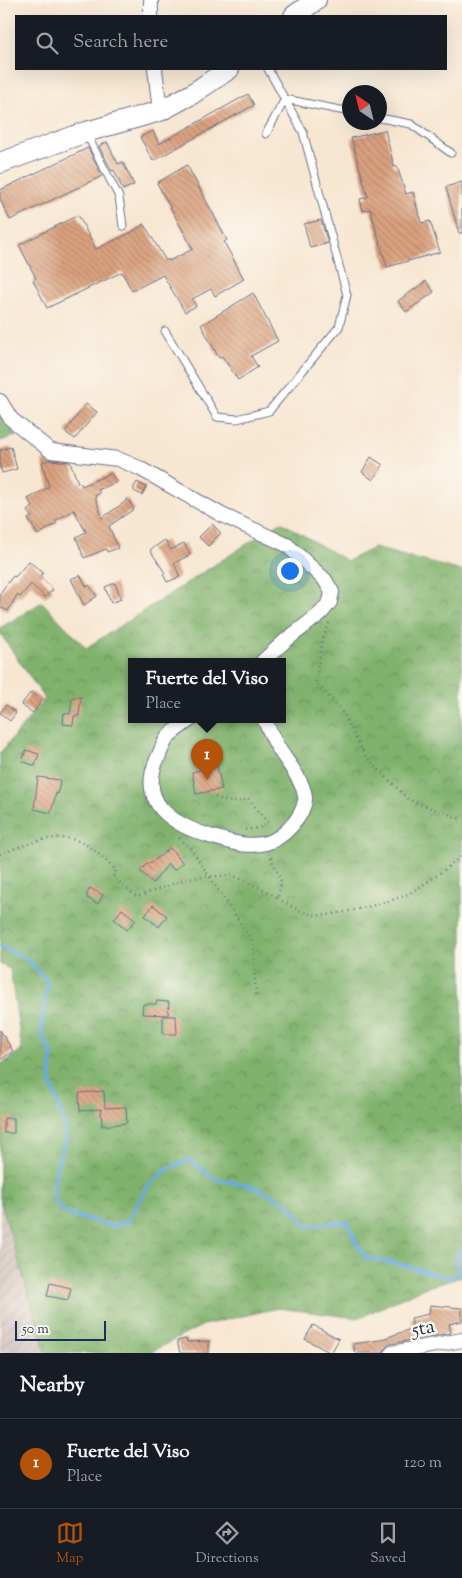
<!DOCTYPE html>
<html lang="en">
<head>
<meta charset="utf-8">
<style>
  body { margin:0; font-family:"Sorts Mill Goudy",serif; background:#20242c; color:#f1f3f6 }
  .compass { position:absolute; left:342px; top:85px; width:45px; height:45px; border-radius:50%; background:#171b24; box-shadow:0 5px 20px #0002; rotate:325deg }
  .scale { position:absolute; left:15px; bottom:12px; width:91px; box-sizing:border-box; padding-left:5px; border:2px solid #1b2f5e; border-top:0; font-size:14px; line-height:18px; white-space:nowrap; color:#1b2f5e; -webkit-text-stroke:4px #fbf7ec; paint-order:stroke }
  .you { position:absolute; left:289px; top:570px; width:18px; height:18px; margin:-12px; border:4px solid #fff; border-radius:50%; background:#1a73e8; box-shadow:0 0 0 8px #1a73e833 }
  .badge { display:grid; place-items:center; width:32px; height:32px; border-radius:50%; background:#b45309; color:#fff; font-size:16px; font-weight:700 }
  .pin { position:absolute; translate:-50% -41px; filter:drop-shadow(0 1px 2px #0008) }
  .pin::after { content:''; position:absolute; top:26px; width:18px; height:15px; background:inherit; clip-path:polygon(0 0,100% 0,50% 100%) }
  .popup { position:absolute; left:128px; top:658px; width:158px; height:65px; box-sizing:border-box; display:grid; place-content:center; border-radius:0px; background:#171b24; filter:drop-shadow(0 1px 4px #0005); font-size:16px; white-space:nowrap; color:#9ea1a6 }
  .popup b { font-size:19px; color:#f1f3f6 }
  .popup::after { content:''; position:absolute; left:50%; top:100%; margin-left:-10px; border:10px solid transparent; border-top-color:#171b24 }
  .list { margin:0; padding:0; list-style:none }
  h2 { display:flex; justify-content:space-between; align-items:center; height:65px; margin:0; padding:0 20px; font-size:21px }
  h2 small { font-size:16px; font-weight:400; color:#9ea1a6 }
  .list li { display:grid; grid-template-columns:32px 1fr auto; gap:15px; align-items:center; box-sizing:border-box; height:90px; padding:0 20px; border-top:1px solid #363941 }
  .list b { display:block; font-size:19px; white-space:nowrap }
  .list p { margin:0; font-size:16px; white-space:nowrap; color:#9ea1a6 }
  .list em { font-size:16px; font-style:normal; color:#9ea1a6 }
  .icon { flex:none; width:28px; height:28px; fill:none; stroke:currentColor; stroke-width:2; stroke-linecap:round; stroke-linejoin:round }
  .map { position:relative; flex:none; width:462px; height:1353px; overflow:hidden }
  .search { position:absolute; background:#171b24; box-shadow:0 5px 20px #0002; left:15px; right:15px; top:15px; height:55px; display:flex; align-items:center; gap:12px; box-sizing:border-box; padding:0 18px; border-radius:0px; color:#9ea1a6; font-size:19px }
  .sheet { height:155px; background:#171b24 }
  nav { display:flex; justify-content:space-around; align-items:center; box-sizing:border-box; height:70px; border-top:1px solid #363941; background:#171b24; font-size:14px; color:#9ea1a6 }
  nav a { display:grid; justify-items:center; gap:2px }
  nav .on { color:#b45309 }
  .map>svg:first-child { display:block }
  .industrial { fill:url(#industrial-furrows) }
  .forest { fill:url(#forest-crowns); stroke:#4e7066; fill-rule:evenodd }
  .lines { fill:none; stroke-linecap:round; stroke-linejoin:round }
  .stream { stroke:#6aa9dd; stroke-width:4 }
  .building { fill:url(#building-back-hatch) }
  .lane-casing { stroke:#686f86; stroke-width:9 }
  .street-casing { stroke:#686f86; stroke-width:16 }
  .secondary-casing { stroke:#686f86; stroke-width:22 }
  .path { stroke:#686f86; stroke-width:2.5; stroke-dasharray:1 4; stroke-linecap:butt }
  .lane { stroke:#fff; stroke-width:7 }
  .street { stroke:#fff; stroke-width:14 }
  .secondary { stroke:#fff; stroke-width:20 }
  .labels { text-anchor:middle; stroke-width:5; stroke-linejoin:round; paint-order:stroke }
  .street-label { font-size:20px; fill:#1b2f5e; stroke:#fbf7ec }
</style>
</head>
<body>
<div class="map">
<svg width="462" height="1353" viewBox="0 0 462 1353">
  <defs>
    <pattern id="industrial-furrows" width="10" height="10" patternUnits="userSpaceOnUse" patternTransform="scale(1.25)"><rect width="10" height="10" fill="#d0c0bc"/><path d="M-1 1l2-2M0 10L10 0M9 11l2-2" fill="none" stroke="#b2a5a4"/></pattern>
    <pattern id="forest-crowns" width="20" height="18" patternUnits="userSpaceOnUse" patternTransform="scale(1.25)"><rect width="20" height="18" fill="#80b26d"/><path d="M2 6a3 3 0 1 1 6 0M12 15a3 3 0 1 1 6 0" fill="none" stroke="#68915d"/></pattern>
    <pattern id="building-back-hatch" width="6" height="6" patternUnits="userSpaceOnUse" patternTransform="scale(1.25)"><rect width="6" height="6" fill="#dba27f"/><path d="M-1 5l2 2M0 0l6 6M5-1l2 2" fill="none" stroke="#b1846b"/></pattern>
  </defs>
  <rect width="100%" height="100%" fill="#fbf7ec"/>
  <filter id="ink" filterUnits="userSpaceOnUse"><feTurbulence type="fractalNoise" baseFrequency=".02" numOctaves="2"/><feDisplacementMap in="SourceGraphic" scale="10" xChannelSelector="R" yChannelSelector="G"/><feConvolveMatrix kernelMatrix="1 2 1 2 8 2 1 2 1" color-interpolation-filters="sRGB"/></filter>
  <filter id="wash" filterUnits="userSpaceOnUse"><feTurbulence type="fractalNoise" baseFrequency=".0096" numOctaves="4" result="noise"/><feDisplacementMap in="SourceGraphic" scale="20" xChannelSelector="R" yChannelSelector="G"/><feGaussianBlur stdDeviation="1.12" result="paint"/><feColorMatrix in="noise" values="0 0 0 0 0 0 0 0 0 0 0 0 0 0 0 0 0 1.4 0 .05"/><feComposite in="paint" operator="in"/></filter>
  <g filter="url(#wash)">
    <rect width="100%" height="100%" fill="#f7e6d1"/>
    <path class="industrial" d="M 0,1199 L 46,1353 L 0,1353 Z"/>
    <path class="forest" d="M 0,410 L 16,436 L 0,441 Z
      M 281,522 L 347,561 L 374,548 L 462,571 L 462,1277 L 424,1288 L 358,1318 L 278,1308 L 203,1325 L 149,1353 L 46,1353 L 0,1199 L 0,1065 L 22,1050 L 10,969 L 0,964 L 0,753 L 45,699 L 0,633 L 0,628 L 42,602 L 86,648 ZM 132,661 L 282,661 L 282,719 L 132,719 Z"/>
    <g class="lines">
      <path class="stream" d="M 0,947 L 26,958 L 48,982 L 41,1033 L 52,1054 L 50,1081 L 56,1097 L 64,1125 L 66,1139 L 58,1162 L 53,1189 L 56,1204 L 67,1214 L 112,1226 L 129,1221 C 144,1188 155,1170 190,1160 L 215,1179 L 252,1186 L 287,1203 L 306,1226 L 348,1222 L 355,1240 L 365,1258 C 395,1261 422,1271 451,1278 L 457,1275 L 457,1255 L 462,1251"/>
    </g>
    <g id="blocks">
      <path class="building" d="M 248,94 L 254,105 L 153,161 L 140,137 L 153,131 L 159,144 Z
        M 385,130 L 394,167 L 397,166 L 406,194 L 413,192 L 421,223 L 430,221 L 440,252 L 387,267 L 370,209 L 363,211 L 360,199 L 368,197 L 351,138 Z
        M 107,142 L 118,164 L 123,162 L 134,185 L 123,190 L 114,170 L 112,171 L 99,146 Z
        M 88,148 L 102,176 L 10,220 L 0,199 L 0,190 Z
        M 187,165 L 227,240 L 224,242 L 244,279 L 215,296 L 211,289 L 192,299 L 196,306 L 185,312 L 163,275 L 132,291 L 122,272 L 47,308 L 33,280 L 36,278 L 19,245 L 78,215 L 96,249 L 132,232 L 144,224 L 166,261 L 168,259 L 169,261 L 193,249 L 157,183 Z
        M 462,182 L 462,233 L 459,233 L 446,187 Z
        M 321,220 L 328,243 L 310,248 L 304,224 Z
        M 426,281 L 434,292 L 406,312 L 398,301 Z
        M 253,293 L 278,341 L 251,356 L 258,367 L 238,380 L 222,356 L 219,358 L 201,325 Z
        M 86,404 L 97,412 L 75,439 L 65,432 Z
        M 11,447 L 17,469 L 2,473 L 0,466 L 0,450 Z
        M 371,457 L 383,465 L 373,480 L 362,472 Z
        M 49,460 L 70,462 L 78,483 L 80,482 L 82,486 L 111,473 L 117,482 L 98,490 L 100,493 L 95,496 L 102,518 L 125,502 L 127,498 L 134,509 L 109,526 L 118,548 L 107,552 L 106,549 L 84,558 L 76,537 L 86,532 L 74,510 L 55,521 L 57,523 L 38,535 L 28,519 L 32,517 L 27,511 L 33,507 L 28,499 L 49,487 L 42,462 Z
        M 137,482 L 146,487 L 142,495 L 134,491 L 134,487 Z
        M 212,524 L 221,533 L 208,546 L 199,537 Z
        M 165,540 L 171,550 L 184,543 L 190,555 L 174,563 L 180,577 L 167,582 L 163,574 L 165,573 L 150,550 Z
        M 29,561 L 43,573 L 40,576 L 53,590 L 45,597 L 31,584 L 20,597 L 17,595 L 8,611 L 0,607 L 0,593 L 13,576 L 15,577 Z
        M 80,575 L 87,587 L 89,585 L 97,596 L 84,605 L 71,579 Z
        M 115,583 L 121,599 L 111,603 L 105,587 Z
        M 31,692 L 42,700 L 33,713 L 21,705 Z
        M 72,697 L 81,697 L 79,716 L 74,716 L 73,725 L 63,724 L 64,713 L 70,714 Z
        M 6,705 L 16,713 L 10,721 L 0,713 Z
        M 26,750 L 39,754 L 35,766 L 22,761 Z
        M 217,766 L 222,789 L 196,794 L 192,772 Z
        M 38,777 L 60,780 L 58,794 L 56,793 L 51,813 L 34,809 Z
        M 170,848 L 183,863 L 174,870 L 168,864 L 153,883 L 140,871 L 149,862 L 151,863 Z
        M 90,888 L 103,895 L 98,904 L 87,898 L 87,894 Z
        M 153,905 L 167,916 L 159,927 L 145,916 Z
        M 122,909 L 136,920 L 127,930 L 114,919 Z
        M 157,1001 L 169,1002 L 168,1015 L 142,1014 L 143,1004 L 156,1004 Z
        M 163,1016 L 176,1016 L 177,1034 L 163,1034 Z
        M 0,1030 L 13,1051 L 0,1060 Z
        M 104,1091 L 105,1108 L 126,1107 L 127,1123 L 102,1126 L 101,1109 L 80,1111 L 79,1093 Z
        M 4,1118 L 14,1118 L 14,1133 L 4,1133 Z
        M 50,1283 L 71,1288 L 68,1300 L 47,1296 Z
        M 430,1305 L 462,1308 L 462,1321 L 449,1324 L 451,1333 L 390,1344 L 386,1347 L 383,1353 L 355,1353 L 353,1344 L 380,1340 L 413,1328 L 411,1318 L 429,1314 Z
        M 313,1325 L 339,1339 L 331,1353 L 305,1339 Z
        M 186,1339 L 187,1342 L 209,1341 L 209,1353 L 180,1353 L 177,1341 Z"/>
    </g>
  </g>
  <g filter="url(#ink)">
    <use href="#blocks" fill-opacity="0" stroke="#686f86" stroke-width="1"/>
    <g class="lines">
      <defs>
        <path id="lane" d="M 380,118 L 411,124 L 451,153
          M 266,134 L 285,99 L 350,112
          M 87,135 L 119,197 L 123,226
          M 165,331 L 217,417 L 237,419 L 269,411 L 339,327 L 347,295 L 303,132 L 268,69"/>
        <path id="street" d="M 151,16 L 151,0
          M 155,69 L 160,111
          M 0,401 L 11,419 L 51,451 L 118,459 L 139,468 L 222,515 L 287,545 L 325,580 L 332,592 L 330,602 L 321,613 L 285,641 L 263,661
          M 191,719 C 183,725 173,731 167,738 C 164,743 161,750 159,755 C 135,803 173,825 213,837 C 231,842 247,848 266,843 C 283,839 303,817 305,800 C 306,784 287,762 279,749 C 273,740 269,729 264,719
          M 392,1353 L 462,1340"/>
        <path id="secondary" d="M 294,16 L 316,0
          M 0,163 L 86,132 L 160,111 L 192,94 L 229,69"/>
      </defs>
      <use href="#lane" class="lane-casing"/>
      <use href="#street" class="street-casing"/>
      <use href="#secondary" class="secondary-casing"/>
      <path class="path" d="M 329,623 L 322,641 L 316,683 L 340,708 L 366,757 L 409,800 L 462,819
        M 215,797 C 227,802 237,805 248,798 L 268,823 L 259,828 L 242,830
        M 179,838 L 191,849 L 253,942 L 256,995
        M 0,854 C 25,845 56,830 83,843 C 95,849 106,862 116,870 L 113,877 L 137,897 L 189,878 L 232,875 L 259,887 L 278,898 L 281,881 L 269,853
        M 278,898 C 290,906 302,913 316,915 C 332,917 391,902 406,895 C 422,887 449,867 462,855"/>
      <use href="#lane" class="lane"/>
      <use href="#street" class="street"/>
      <use href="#secondary" class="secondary"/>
    </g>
  </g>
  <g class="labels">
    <g class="street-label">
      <text transform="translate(423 1327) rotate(-11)" y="7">5ta</text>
    </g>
  </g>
</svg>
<svg class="compass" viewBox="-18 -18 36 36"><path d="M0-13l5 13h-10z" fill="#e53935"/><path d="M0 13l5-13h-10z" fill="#9ea1a6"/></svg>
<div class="scale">50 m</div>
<div class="you"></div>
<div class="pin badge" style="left:207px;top:780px">1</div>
<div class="popup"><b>Fuerte del Viso</b>Place</div>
<div class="search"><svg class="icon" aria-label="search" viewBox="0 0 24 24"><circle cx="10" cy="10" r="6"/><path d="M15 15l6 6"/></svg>Search here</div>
</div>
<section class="sheet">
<h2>Nearby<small></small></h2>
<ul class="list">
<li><span class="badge">1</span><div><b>Fuerte del Viso</b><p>Place</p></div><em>120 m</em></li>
</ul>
</section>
<nav>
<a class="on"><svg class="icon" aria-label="map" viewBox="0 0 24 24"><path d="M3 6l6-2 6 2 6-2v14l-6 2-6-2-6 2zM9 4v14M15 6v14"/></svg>Map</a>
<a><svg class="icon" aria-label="directions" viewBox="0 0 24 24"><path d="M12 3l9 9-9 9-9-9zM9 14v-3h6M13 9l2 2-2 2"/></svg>Directions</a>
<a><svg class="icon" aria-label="saved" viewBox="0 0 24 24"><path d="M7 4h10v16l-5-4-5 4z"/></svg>Saved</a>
</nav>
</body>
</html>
